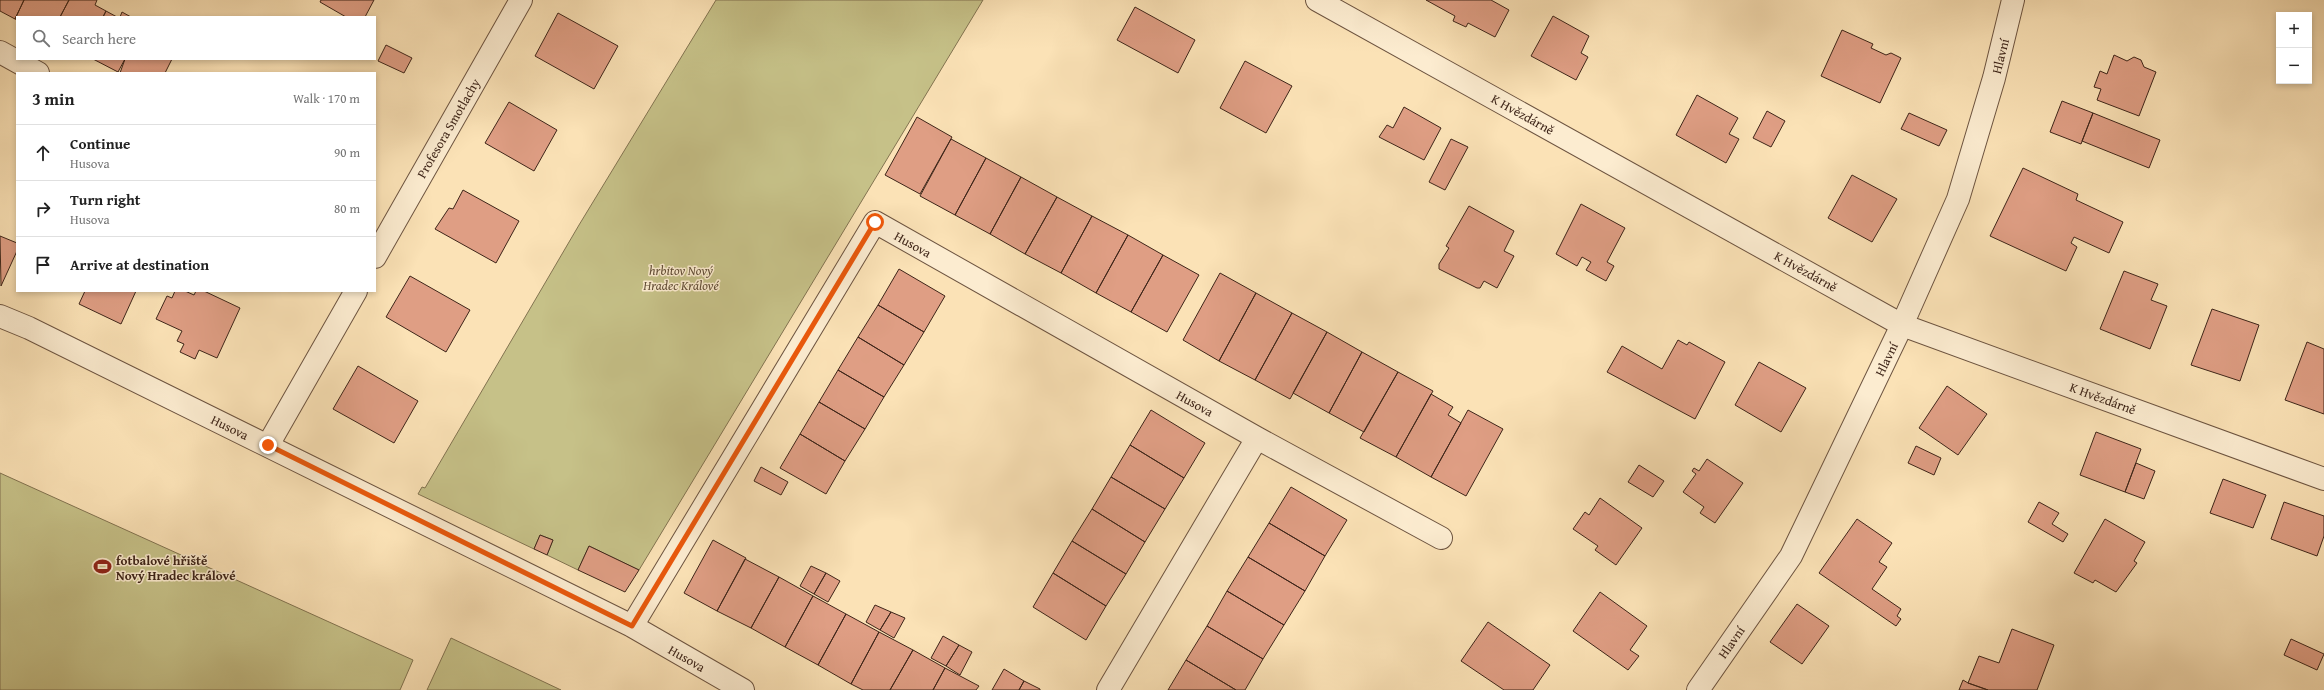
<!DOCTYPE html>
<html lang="en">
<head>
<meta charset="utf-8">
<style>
  body { margin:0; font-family:"Gentium Book Plus",serif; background:#f6f6f6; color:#222 }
  .controls { position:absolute; right:12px; top:12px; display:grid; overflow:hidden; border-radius:0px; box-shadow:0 2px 6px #0003 }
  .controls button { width:36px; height:36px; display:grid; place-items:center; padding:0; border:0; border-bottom:1px solid #e0e0e0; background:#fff; color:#222; font:20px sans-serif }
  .stop { position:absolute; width:12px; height:12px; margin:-9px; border:3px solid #ea580c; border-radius:50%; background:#fff }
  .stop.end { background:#ea580c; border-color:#fff; box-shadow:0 1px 4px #0008 }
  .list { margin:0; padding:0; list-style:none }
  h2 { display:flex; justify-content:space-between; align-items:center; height:52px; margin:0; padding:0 16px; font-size:17px }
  h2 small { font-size:13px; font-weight:400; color:#767676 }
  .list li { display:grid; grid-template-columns:26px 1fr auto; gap:12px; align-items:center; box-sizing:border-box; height:56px; padding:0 16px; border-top:1px solid #e0e0e0 }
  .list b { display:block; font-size:15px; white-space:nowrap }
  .list p { margin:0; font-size:13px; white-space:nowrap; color:#767676 }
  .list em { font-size:13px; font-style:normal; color:#767676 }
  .icon { flex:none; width:22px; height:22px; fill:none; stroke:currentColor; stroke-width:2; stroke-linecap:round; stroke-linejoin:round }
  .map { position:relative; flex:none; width:2324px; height:690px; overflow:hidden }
  .search { position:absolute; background:#fff; box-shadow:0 2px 6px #0003; left:16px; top:16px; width:360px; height:44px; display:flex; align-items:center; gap:10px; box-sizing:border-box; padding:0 14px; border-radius:0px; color:#767676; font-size:15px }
  .panel { position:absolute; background:#fff; box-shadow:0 2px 6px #0003; left:16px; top:72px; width:360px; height:220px; border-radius:0px }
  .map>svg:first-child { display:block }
  .green { fill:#c6c188; stroke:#827350 }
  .building { fill:#df9e84; stroke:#3e2519 }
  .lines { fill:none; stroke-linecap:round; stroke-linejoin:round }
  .minor-casing { stroke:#6d5440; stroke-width:24 }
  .minor { stroke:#fcecd0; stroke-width:22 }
  .route { stroke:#ea580c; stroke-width:5 }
  .labels { text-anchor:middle; stroke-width:3; stroke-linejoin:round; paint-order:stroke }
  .street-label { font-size:13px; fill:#3e2519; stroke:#fcecd0 }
  .park-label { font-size:13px; font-style:italic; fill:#604c35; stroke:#fcecd0 }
  .poi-label { font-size:13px; font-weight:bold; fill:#3e2519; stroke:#fcecd0; text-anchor:start }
</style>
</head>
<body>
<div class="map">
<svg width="2324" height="690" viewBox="0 0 2324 690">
  <rect width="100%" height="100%" fill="#fbe2b6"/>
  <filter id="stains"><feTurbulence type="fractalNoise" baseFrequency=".005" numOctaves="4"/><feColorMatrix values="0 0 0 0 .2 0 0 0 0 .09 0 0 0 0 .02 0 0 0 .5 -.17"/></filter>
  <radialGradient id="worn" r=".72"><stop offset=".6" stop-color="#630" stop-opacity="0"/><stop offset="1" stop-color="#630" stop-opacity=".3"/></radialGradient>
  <path class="green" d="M 716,0 L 983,0 L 639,570 L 589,546 L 578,570 L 547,555 L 553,540 L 540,535 L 534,549 L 418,494 L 422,487 L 425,488 L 579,225 Z
    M 0,473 L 413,660 L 400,690 L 0,690 Z
    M 451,638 L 561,690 L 427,690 Z"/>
  <path class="building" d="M 0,0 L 24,0 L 15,19 L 0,11 Z
    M 24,0 L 69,0 L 60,17 L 17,17 L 17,20 L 15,19 Z
    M 69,0 L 97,0 L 95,5 L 106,11 L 103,17 L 60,17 Z
    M 321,0 L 374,0 L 365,17 L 346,17 L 320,2 Z
    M 1426,0 L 1491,0 L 1509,10 L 1495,37 L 1468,23 L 1466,27 L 1453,21 L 1455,16 Z
    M 1135,7 L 1195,40 L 1178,73 L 1117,40 Z
    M 106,11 L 117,17 L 103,17 Z
    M 122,12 L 131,17 L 120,17 Z
    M 558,13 L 618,46 L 594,89 L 535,56 Z
    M 1553,16 L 1589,36 L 1581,53 L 1588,57 L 1576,80 L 1531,56 Z
    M 1842,30 L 1873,44 L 1871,48 L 1886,55 L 1891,53 L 1901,58 L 1880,103 L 1821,76 Z
    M 386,45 L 412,58 L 404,73 L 378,61 Z
    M 2114,55 L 2127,61 L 2134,57 L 2141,60 L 2144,67 L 2156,72 L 2139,116 L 2097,100 L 2101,89 L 2094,87 L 2100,71 L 2107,74 Z
    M 93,59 L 125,59 L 118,72 Z
    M 125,59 L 172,59 L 165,73 L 120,73 Z
    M 1245,61 L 1292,86 L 1266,133 L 1220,108 Z
    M 1697,95 L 1738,118 L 1729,134 L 1739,139 L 1726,163 L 1676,135 Z
    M 2062,101 L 2093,113 L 2081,144 L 2050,132 Z
    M 509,102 L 557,130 L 534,171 L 485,143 Z
    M 1404,107 L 1441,128 L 1424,160 L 1379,137 L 1387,125 L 1393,128 Z
    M 1767,111 L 1785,121 L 1771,147 L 1753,138 Z
    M 1909,113 L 1947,130 L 1939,146 L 1901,129 Z
    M 2093,113 L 2160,140 L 2149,168 L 2082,141 Z
    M 917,117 L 952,137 L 920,194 L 885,175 Z
    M 951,139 L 986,158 L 955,215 L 920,196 Z
    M 1451,139 L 1468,147 L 1445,190 L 1429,182 Z
    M 986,158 L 1021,177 L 990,234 L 955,215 Z
    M 2023,168 L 2078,194 L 2076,200 L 2123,222 L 2109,253 L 2074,237 L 2071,243 L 2077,247 L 2066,271 L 1990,236 Z
    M 1852,175 L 1897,199 L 1872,242 L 1828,218 Z
    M 1021,177 L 1057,197 L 1025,254 L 990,234 Z
    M 463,190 L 519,221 L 496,263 L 435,229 L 449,208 L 453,209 Z
    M 1057,197 L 1092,216 L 1061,273 L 1025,254 Z
    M 1581,204 L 1625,228 L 1607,262 L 1614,266 L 1606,281 L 1586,270 L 1591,262 L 1582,257 L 1577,266 L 1556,254 Z
    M 1469,206 L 1514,231 L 1504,251 L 1514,256 L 1497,288 L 1484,281 L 1480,288 L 1477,288 L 1439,269 L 1439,264 L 1449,248 L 1446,246 Z
    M 1092,216 L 1128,235 L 1096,293 L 1061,273 Z
    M 1128,235 L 1163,255 L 1131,312 L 1096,293 Z
    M 0,236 L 17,243 L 17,251 L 1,286 Z
    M 1163,255 L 1199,275 L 1167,332 L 1131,312 Z
    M 899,269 L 945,296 L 924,332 L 878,305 Z
    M 2124,271 L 2158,284 L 2151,300 L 2167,306 L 2150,349 L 2100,329 Z
    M 1220,273 L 1256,293 L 1219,361 L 1183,340 Z
    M 410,276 L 470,310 L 446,352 L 386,317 Z
    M 85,291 L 136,291 L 121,324 L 79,304 Z
    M 175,291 L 185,291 L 194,295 L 196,291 L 204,291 L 240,308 L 217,358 L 199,350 L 195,359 L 180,352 L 184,344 L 177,341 L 182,331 L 156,319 L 167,296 L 172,298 Z
    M 1256,293 L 1292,313 L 1255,380 L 1219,361 Z
    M 878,305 L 924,332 L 904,365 L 858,337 Z
    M 2212,309 L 2259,325 L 2240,381 L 2191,365 Z
    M 1292,313 L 1327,332 L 1290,399 L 1255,380 Z
    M 1327,332 L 1362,352 L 1329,413 L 1293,393 Z
    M 858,337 L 904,365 L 884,397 L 838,370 Z
    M 1678,340 L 1687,345 L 1689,342 L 1725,362 L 1695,419 L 1607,372 L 1622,346 L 1662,369 Z
    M 2307,342 L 2324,349 L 2324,414 L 2285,400 Z
    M 1362,352 L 1398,372 L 1364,432 L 1329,413 Z
    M 1759,362 L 1806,388 L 1781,432 L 1735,405 Z
    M 358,366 L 418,401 L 394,443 L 333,409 Z
    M 838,370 L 884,397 L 865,429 L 819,402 Z
    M 1398,372 L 1433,391 L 1396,457 L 1360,438 Z
    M 1947,386 L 1987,414 L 1958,455 L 1919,428 Z
    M 1431,394 L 1453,407 L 1448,415 L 1461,423 L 1431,477 L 1396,457 Z
    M 819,402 L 865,429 L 845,461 L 800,434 Z
    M 1151,410 L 1205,443 L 1184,478 L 1130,445 Z
    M 1468,410 L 1503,429 L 1466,496 L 1431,477 Z
    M 2096,432 L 2141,449 L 2125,492 L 2080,475 Z
    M 800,434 L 845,461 L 826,494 L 780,468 Z
    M 1130,445 L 1184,478 L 1165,509 L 1111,477 Z
    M 1916,446 L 1941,458 L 1934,475 L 1908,463 Z
    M 1707,459 L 1743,483 L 1715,523 L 1700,513 L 1704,507 L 1683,492 L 1696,474 L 1692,471 L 1694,468 L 1699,471 Z
    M 2136,463 L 2155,471 L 2144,499 L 2125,492 Z
    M 1639,465 L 1664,481 L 1653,497 L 1628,482 Z
    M 761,467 L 788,482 L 781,495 L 754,481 Z
    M 1111,477 L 1165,509 L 1145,542 L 1092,509 Z
    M 2223,479 L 2266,495 L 2253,528 L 2210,513 Z
    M 1291,487 L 1347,520 L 1325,556 L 1269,523 Z
    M 1600,498 L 1642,528 L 1616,565 L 1595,550 L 1598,546 L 1573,529 L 1585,512 L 1589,515 Z
    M 2039,502 L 2059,513 L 2052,524 L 2068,534 L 2063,542 L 2028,522 Z
    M 2284,502 L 2324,516 L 2324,536 L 2317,556 L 2271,539 Z
    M 1092,509 L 1145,542 L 1126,574 L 1072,541 Z
    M 1857,519 L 1892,543 L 1879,562 L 1887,567 L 1872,589 L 1901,609 L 1897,616 L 1901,619 L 1896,626 L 1819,573 Z
    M 2105,519 L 2145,542 L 2134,561 L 2137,563 L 2116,592 L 2095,580 L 2093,583 L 2074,573 Z
    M 1269,523 L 1325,556 L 1305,591 L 1248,557 Z
    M 540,535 L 553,540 L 547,555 L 534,549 Z
    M 713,540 L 746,558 L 717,611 L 684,593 Z
    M 1072,541 L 1126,574 L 1106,606 L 1053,573 Z
    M 589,546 L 639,570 L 625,592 L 578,570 Z
    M 1248,557 L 1305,591 L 1284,625 L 1227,591 Z
    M 745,559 L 779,577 L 751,628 L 717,611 Z
    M 811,566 L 826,573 L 814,594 L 800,586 Z
    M 826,573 L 840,581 L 828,602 L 814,594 Z
    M 1053,573 L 1106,606 L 1086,640 L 1033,607 Z
    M 779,577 L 813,596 L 785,647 L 751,628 Z
    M 1227,591 L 1284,625 L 1263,659 L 1207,626 Z
    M 1600,592 L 1647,626 L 1630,650 L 1639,656 L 1628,670 L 1573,631 Z
    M 813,596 L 846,614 L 818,665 L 785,647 Z
    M 1797,604 L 1829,626 L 1802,664 L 1770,642 Z
    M 875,605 L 891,612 L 880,630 L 866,622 Z
    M 891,612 L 905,618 L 894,638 L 880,630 Z
    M 846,614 L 879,632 L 851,684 L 818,665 Z
    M 1488,622 L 1550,665 L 1533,690 L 1504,690 L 1461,661 Z
    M 1207,626 L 1263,659 L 1245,690 L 1236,690 L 1186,660 Z
    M 2012,629 L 2054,645 L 2037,690 L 1988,690 L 1968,683 L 1979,656 L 1999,663 Z
    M 879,632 L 913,650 L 890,690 L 863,690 L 851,684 Z
    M 943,636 L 959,645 L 946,666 L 931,658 Z
    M 2291,639 L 2324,654 L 2317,670 L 2284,655 Z
    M 959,645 L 972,652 L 960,675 L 946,666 Z
    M 913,650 L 945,668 L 933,690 L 890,690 Z
    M 1186,660 L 1236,690 L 1168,690 Z
    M 945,668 L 979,686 L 976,690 L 933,690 Z
    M 1004,669 L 1024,681 L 1019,690 L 992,690 Z
    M 1963,680 L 1968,683 L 1988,690 L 1959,690 Z
    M 1024,681 L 1040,689 L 1040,690 L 1019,690 Z"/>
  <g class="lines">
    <defs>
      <path id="minor" d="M 1317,0 L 1902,325 L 2324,479
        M 0,52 L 38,73
        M 375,257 L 521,0
        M 0,316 L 29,328 L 632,626 L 743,690
        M 268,445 L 356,291
        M 632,626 L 875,222 L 1257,438 L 1441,538
        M 1108,690 L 1257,438
        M 1698,690 L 1791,556 L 1902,325 L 1958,199 L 1994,78 L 2013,0"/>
    </defs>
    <use href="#minor" class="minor-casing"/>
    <use href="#minor" class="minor"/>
  </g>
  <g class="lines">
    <path class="route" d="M 268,445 L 632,626 L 875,222"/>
  </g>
  <defs>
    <symbol id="stadium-bare" viewBox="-9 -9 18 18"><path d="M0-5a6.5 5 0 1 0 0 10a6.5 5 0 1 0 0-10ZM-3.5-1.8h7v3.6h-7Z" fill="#8f2418" stroke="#fcecd0" stroke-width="2.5" paint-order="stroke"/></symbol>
  </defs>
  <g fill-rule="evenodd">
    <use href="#stadium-bare" x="90" y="554" width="25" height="25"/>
  </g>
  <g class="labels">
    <g class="street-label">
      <text transform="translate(2000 56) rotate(-76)" y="5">Hlavní</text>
      <text transform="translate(1523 114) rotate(29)" y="5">K Hvězdárně</text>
      <text transform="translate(448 128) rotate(-60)" y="5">Profesora Smotlachy</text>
      <text transform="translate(913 244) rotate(29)" y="5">Husova</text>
      <text transform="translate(1806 271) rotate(29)" y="5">K Hvězdárně</text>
      <text transform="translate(1886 359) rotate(-64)" y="5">Hlavní</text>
      <text transform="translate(2103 398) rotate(20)" y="5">K Hvězdárně</text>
      <text transform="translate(1195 403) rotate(29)" y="5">Husova</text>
      <text transform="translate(230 427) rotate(26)" y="5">Husova</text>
      <text transform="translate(1731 642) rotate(-55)" y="5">Hlavní</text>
      <text transform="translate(687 658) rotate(30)" y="5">Husova</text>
    </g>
    <g class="park-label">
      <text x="681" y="275">hrbitov Nový<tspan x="681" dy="15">Hradec Králové</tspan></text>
    </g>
    <g class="poi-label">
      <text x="116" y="565">fotbalové hřiště<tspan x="116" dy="15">Nový Hradec králové</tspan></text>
    </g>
  </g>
  <rect width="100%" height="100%" filter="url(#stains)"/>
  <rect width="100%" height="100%" fill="url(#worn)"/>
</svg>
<div class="controls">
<button>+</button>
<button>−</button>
</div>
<div class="stop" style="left:875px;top:222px"></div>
<div class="stop end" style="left:268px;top:445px"></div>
<div class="search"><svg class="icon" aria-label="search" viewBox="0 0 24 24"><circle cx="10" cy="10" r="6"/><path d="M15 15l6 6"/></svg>Search here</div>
<section class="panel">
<h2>3 min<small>Walk · 170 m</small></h2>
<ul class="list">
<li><svg class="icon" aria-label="ahead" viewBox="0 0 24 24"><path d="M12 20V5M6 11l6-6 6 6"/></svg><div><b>Continue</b><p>Husova</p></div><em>90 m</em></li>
<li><svg class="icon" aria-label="right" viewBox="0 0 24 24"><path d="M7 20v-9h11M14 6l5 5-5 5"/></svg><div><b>Turn right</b><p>Husova</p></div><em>80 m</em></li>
<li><svg class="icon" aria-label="arrive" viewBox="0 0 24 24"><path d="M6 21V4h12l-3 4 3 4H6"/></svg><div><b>Arrive at destination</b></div></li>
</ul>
</section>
</div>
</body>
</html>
